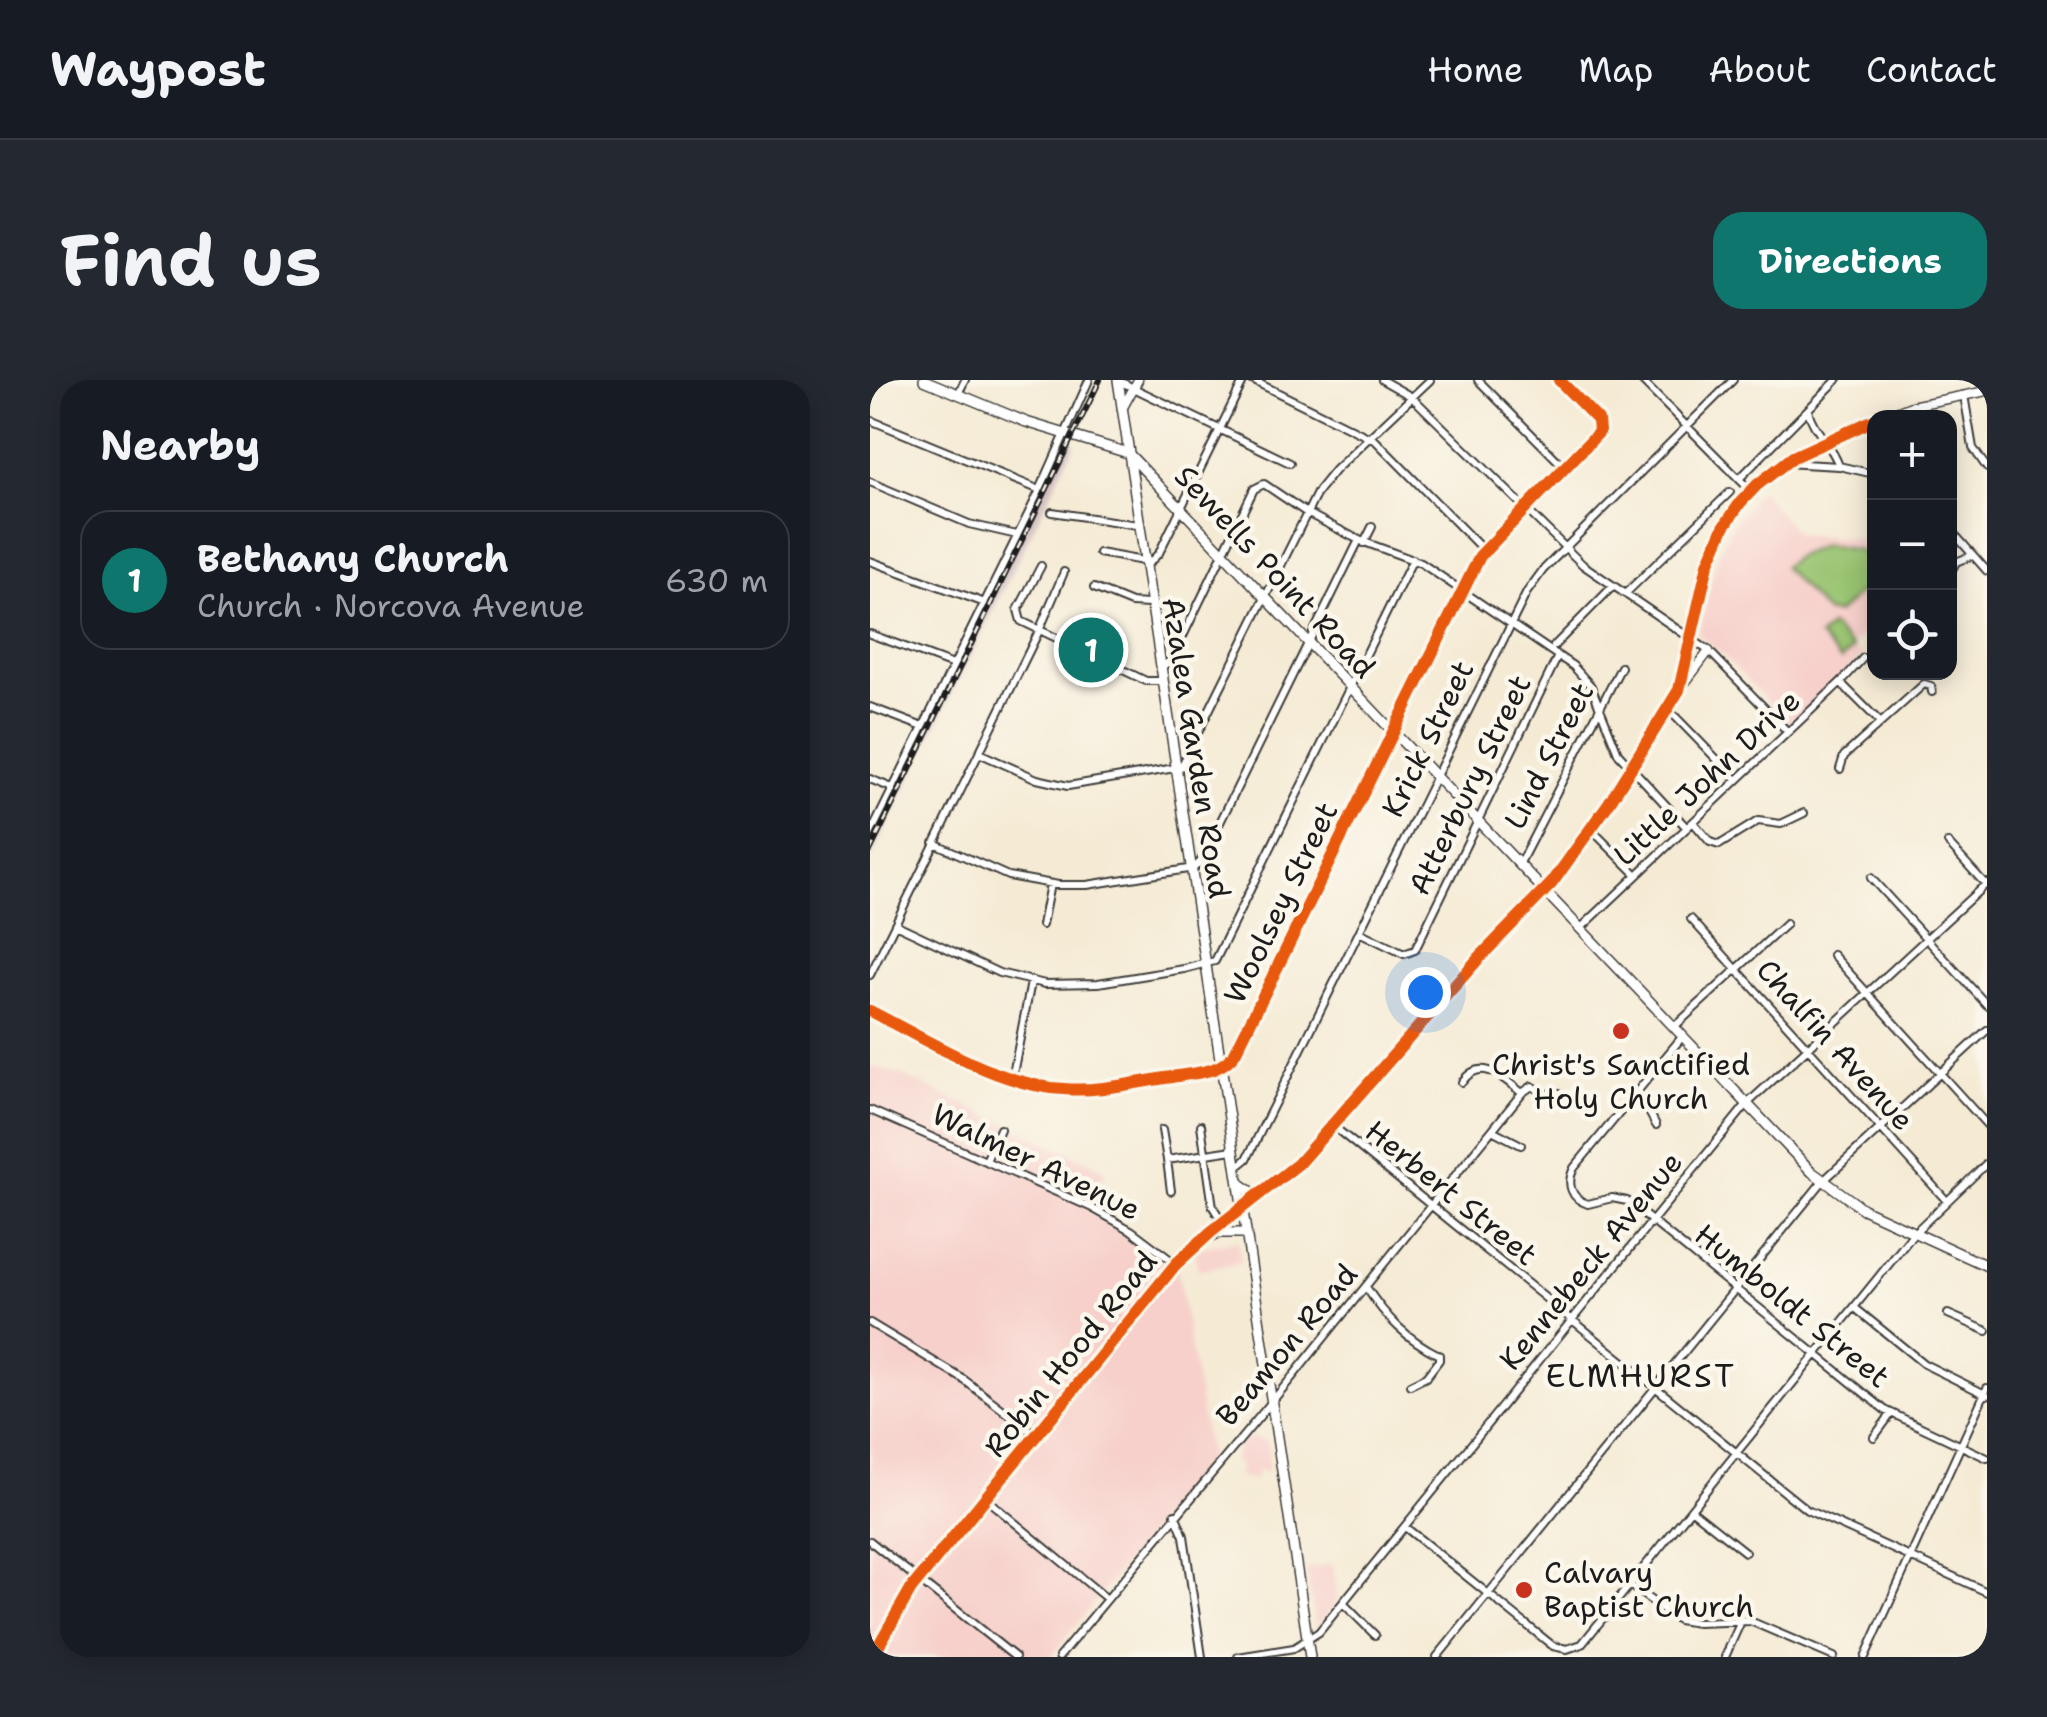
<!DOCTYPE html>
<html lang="en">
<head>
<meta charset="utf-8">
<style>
  body { margin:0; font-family:"Shantell Sans",sans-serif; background:#242831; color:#f1f3f6 }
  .controls { position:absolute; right:30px; top:30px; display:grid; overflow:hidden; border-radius:20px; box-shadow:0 5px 25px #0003 }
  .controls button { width:90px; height:90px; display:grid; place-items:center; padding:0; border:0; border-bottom:2px solid #363941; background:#171b24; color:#f1f3f6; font:50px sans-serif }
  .you { position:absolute; left:555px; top:612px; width:35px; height:35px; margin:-25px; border:8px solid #fff; border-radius:50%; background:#1a73e8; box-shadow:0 0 0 15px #1a73e833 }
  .badge { display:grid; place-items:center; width:65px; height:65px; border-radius:50%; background:#0f766e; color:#fff; font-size:32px; font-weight:700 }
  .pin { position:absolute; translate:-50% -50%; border:5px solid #fff; box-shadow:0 2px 10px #0006 }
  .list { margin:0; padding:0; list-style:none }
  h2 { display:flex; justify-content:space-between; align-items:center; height:130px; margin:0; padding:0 40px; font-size:42px }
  h2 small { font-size:32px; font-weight:400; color:#9ea1a6 }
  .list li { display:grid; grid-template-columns:65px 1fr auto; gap:30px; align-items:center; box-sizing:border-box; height:140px; margin:0 20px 20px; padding:0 20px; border:2px solid #363941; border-radius:30px }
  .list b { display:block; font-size:38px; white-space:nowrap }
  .list p { margin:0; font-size:32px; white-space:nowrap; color:#9ea1a6 }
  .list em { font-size:32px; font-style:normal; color:#9ea1a6 }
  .icon { flex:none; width:55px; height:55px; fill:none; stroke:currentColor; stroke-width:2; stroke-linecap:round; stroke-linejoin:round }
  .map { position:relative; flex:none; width:1117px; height:1277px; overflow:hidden; border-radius:30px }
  header { display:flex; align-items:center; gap:60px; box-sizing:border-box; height:140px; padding:0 50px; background:#171b24; border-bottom:2px solid #363941 }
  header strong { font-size:48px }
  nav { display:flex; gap:55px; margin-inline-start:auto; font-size:35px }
  .intro { display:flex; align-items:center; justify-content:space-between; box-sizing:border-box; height:240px; padding:0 60px }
  h1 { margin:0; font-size:70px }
  .button { padding:25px 45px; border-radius:30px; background:#0f766e; color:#fff; font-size:35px; font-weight:700 }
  main { display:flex; gap:60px; padding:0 60px }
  aside { flex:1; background:#171b24; border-radius:30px; box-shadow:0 5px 25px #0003 }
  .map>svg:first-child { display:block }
  .built { fill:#f7d0cb }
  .industrial { fill:#d2bec2 }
  .green { fill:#98c370; stroke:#5a7046; stroke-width:2.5 }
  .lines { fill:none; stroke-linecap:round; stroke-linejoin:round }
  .minor-casing { stroke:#3d3b38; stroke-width:10 }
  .tertiary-casing { stroke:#3d3b38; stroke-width:11 }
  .secondary-casing { stroke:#3d3b38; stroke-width:12 }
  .minor { stroke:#fff; stroke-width:6 }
  .tertiary { stroke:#fff; stroke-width:8 }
  .secondary { stroke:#fff; stroke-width:9 }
  .rail-casing { stroke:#1c1c1c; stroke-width:6 }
  .rail { stroke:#fbf7ec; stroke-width:2.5; stroke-dasharray:8; stroke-linecap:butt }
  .cycleway-casing { stroke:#fbf7ec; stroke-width:19 }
  .cycleway { stroke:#e8590c; stroke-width:12 }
  .poi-dot { fill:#c8321e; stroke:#fbf7ec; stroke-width:4 }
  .labels { text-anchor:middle; stroke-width:9; stroke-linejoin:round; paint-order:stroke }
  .street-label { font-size:30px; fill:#1c1c1c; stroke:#fbf7ec }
  .poi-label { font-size:30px; fill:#1c1c1c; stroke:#fbf7ec }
  .neighbourhood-label { font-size:32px; letter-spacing:2.5px; fill:#1c1c1c; stroke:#fbf7ec }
</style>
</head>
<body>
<header>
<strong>Waypost</strong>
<nav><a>Home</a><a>Map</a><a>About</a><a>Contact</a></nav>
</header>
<div class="intro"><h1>Find us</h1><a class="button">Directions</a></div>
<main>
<aside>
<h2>Nearby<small></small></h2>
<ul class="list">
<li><span class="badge">1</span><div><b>Bethany Church</b><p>Church · Norcova Avenue</p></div><em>630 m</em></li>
</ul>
</aside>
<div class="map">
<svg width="1117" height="1277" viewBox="0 0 1117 1277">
  <rect width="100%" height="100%" fill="#fbf7ec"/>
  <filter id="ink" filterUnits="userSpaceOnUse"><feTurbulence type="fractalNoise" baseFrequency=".01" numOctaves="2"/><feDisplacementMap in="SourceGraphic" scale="20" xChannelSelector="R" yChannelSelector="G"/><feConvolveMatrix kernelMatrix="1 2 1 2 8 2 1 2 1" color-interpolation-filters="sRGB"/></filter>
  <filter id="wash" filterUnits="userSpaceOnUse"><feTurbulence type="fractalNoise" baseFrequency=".0048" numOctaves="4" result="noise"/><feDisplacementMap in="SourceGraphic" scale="40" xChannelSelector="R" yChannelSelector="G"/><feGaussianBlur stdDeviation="2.25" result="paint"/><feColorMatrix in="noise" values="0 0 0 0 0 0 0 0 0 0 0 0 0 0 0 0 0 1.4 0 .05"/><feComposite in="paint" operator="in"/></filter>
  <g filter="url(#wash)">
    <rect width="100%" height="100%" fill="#f5ebd5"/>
    <path class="built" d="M 890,110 L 927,154 L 988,159 L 1004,176 L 1004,242 L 982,266 L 992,276 L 920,345 L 854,276 L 828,255 L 848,174 L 865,141 Z
      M 0,686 L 29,694 L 236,790 L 217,832 L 242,842 L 308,892 L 339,1078 L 181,1277 L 0,1277 Z
      M 368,860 L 371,882 L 328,890 L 325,875 L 331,868 Z
      M 383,1057 L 396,1061 L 399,1067 L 398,1092 L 387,1090 L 384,1100 L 367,1097 L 369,1085 L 363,1083 L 366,1072 L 375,1060 Z
      M 463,1184 L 468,1220 L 446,1248 L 436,1189 Z"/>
    <path class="industrial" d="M 196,61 L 205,63 L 0,480 L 0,460 Z"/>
    <path class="green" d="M 953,165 L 988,170 L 1004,184 L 1004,199 L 967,234 L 956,233 L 913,187 L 925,177 Z
      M 961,246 L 983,269 L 971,280 L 949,257 Z"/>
  </g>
  <g filter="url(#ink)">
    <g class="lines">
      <defs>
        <path id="minor" d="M 382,0 L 506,61 L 614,171
          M 512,0 L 542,17 L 713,185 L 839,271 L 918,352
          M 608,0 L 694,87
          M 771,0 L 881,111
          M 249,1 L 420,83
          M 88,14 L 95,0
          M 1094,15 L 1103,68 L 1117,88
          M 938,30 C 943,52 962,64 969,86
          M 0,40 L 170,110
          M 914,83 L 969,86 L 1004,94
          M 870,98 L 967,0
          M 0,102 L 99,144 L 147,155
          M 182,132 L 268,145
          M 1080,149 L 1117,191
          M 494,163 L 502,147
          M 229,173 L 273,181
          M 0,181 L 115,223
          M 171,186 L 148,230 L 151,241 L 276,301 L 291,301
          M 275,187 L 289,173 L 374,0
          M 1080,193 L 1086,182 L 1103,175
          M 224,208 L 261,223 L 279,224
          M 755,214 L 860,112
          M 0,254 L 83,285
          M 684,266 L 743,206
          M 290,289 L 302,279 L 384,109 L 394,104 L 437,133 L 489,160 L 551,183 L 703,286 L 721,306 L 748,373 L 817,448
          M 971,303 L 1010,342
          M 0,327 L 53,347
          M 799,330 L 867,400
          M 109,373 L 167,399 L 198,406 L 311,387 L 448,111 L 465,90 L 560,0
          M 970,389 L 974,376 L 1054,304 L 1061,306 L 1062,312
          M 0,399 L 22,408
          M 823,442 L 840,462 L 849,465 L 888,441 L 911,444 L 934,433
          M 721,449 L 767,495
          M 0,455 L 170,110 L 219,0
          M 64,463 L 138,496 L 188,505 L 217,505 L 324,488 L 331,481 L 489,160
          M 1078,463 L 1116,505
          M 649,485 L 751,287
          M 1001,498 L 1117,625
          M 821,539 L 1076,820
          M 25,544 L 129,593 L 175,604 L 228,603 L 314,589 L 345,581 L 543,179
          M 172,545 L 180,504
          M 710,549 L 973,300 L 993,278
          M 489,552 L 534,574 L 545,570 L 688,276
          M 963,575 L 1117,745
          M 0,595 L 169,251 L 194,192
          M 0,631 C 57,660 129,706 194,709 C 229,712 267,702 302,697 C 326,692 350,694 365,673 L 610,176 L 729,52 L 728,40 L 689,0
          M 804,647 L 916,544
          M 812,657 L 704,788 C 696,804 701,819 718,824 L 742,818 L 757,821 L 1015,1030 L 1117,1078
          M 142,699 L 161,602
          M 592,702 C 611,676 632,697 652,713
          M 762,718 L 779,732 L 786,745
          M 0,730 L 220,827 L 261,850 L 306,884
          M 331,745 L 343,827 L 353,843
          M 463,746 L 937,1130 L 1117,1212
          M 292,750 L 297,780 L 363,770
          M 622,750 L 651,765
          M 297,780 L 301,811
          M 116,781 L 130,749
          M 366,788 L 377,779 L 657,212 L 673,190 L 863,0
          M 496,907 C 516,938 537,959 569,975 L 569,980 L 556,997 L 540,1005
          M 985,928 L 1054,984 L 1117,1015
          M 1078,934 L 1117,951
          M 0,943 L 93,999 L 166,1055
          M 1004,1057 L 1021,1034
          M 115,1118 L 237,1219
          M 822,1130 L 875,1172
          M 305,1134 L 314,1156 L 332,1277
          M 535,1147 L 683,1266 L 697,1269 L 712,1264 L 1044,853 L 1117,783
          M 0,1161 L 145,1277
          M 761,1206 L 808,1240 L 828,1243 L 880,1241 L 964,1277
          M 473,1223 L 505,1255
          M 189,1277 L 419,1001 L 652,713 L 662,706 L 675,714 L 689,713
          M 368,1277 L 424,1268 L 449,1252 L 877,724 L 1117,503
          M 567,1277 L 952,802 L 1117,650
          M 855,1277 L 872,1239
          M 995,1277 L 1117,1008"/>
        <path id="tertiary" d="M 252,29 L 268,0
          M 1011,38 L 1041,26 L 1117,11
          M 815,303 L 839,271
          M 2,1277 L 41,1209 L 306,884 L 341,852 L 428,784 L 609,578 L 682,503 L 739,423 L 809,310 L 838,184 L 854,147 L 870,123 L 887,105 L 923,77 L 1004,40"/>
        <path id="secondary" d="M 54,0 L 156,42 L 258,73 L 942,792 L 993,829 L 1117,886
          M 248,0 L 440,1277
          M 369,803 L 382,812 L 393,812
          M 330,861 L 350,853 L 376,853"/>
      </defs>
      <use href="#minor" class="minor-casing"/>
      <use href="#tertiary" class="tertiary-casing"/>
      <use href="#secondary" class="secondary-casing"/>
      <use href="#minor" class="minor"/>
      <use href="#tertiary" class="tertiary"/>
      <use href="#secondary" class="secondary"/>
      <defs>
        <path id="rail" d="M 0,471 L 230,0"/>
      </defs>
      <use href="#rail" class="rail-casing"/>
      <use href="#rail" class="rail"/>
      <defs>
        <path id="cycleway" d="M 0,631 C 57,660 129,706 194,709 C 229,712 267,702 302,697 C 326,692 350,694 365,673 L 610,176 L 729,52 L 728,40 L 689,0
          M 2,1277 L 41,1209 L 306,884 L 341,852 L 428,784 L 609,578 L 682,503 L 739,423 L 809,310 L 838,184 L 854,147 L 870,123 L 887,105 L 923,77 L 1004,40"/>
      </defs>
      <use href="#cycleway" class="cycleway-casing"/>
      <use href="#cycleway" class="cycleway"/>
    </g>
  </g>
  <g class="poi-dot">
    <circle cx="751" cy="651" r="10"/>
    <circle cx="654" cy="1210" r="10"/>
  </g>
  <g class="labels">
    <g class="street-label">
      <text transform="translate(405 192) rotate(47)" y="10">Sewells Point Road</text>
      <text transform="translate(558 359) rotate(-64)" y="10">Krick Street</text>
      <text transform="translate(326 368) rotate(81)" y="10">Azalea Garden Road</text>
      <text transform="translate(679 376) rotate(-63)" y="10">Lind Street</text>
      <text transform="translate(837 398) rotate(-43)" y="10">Little John Drive</text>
      <text transform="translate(600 405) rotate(-64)" y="10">Atterbury Street</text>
      <text transform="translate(411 523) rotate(-64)" y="10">Woolsey Street</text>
      <text transform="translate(965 665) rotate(48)" y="10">Chalfin Avenue</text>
      <text transform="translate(166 782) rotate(26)" y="10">Walmer Avenue</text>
      <text transform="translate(581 813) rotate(39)" y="10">Herbert Street</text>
      <text transform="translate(721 881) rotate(-51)" y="10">Kennebeck Avenue</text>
      <text transform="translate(922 926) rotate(39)" y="10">Humboldt Street</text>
      <text transform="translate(417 965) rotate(-50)" y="10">Beamon Road</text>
      <text transform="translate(201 974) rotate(-51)" y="10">Robin Hood Road</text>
    </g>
    <g class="poi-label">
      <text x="751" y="695">Christ's Sanctified<tspan x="751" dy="34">Holy Church</tspan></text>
      <text x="674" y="1203" text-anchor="start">Calvary<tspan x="674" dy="34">Baptist Church</tspan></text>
    </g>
    <g class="neighbourhood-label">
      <text x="771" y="1007">ELMHURST</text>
    </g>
  </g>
</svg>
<div class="controls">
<button>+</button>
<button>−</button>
<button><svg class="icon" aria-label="locate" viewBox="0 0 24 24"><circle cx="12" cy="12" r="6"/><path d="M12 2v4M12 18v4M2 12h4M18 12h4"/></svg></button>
</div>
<div class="you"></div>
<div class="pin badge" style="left:221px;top:270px">1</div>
</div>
</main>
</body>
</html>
